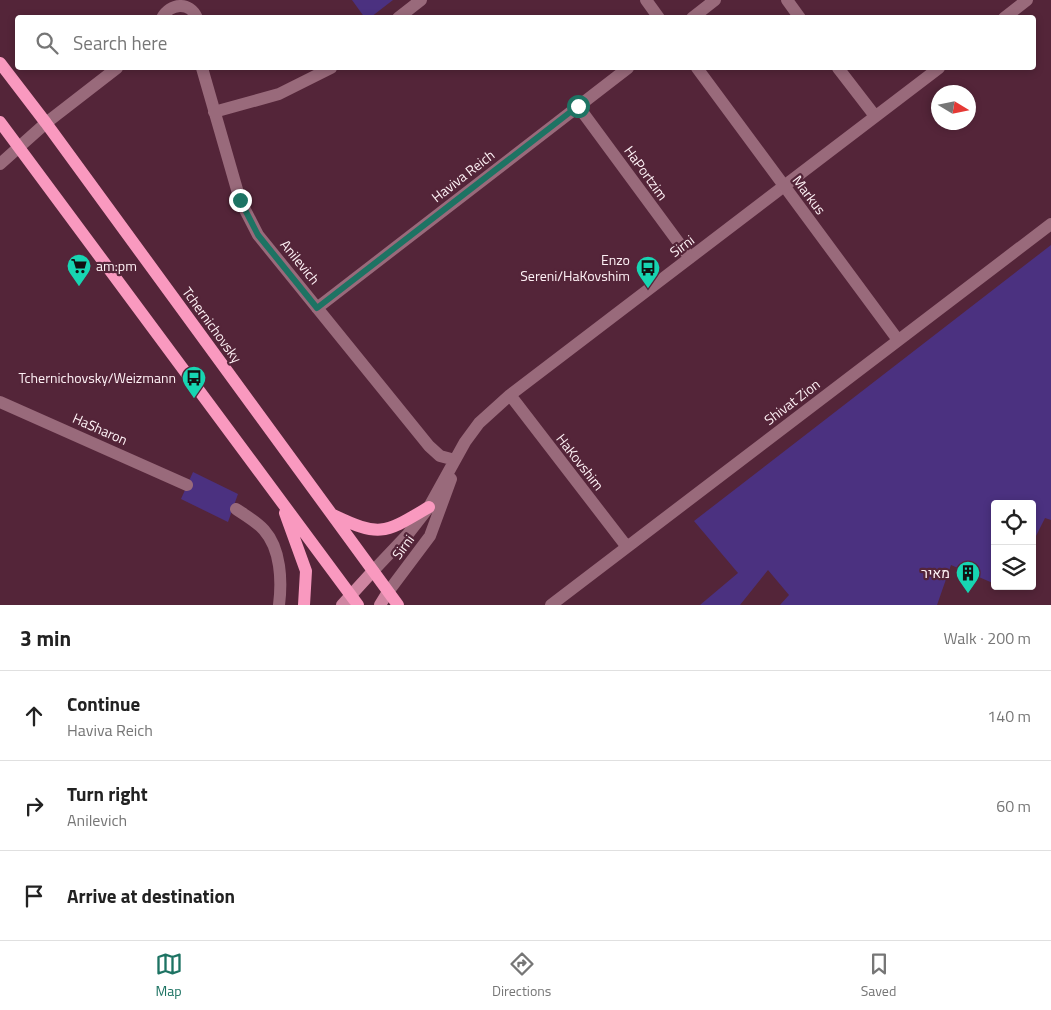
<!DOCTYPE html>
<html lang="en">
<head>
<meta charset="utf-8">
<style>
  body { margin:0; font-family:"Titillium Web",Heebo,sans-serif; background:#f6f6f6; color:#222 }
  .controls { position:absolute; right:15px; bottom:15px; display:grid; overflow:hidden; border-radius:5px; box-shadow:0 2px 8px #0003 }
  .controls button { width:45px; height:45px; display:grid; place-items:center; padding:0; border:0; border-bottom:1px solid #e0e0e0; background:#fff; color:#222; font:25px sans-serif }
  .compass { position:absolute; left:931px; top:85px; width:45px; height:45px; border-radius:50%; background:#fff; box-shadow:0 2px 8px #0003; rotate:100deg }
  .stop { position:absolute; width:15px; height:15px; margin:-11px; border:4px solid #1d7363; border-radius:50%; background:#fff }
  .stop.end { background:#1d7363; border-color:#fff; box-shadow:0 1px 5px #0008 }
  .list { margin:0; padding:0; list-style:none }
  h2 { display:flex; justify-content:space-between; align-items:center; height:65px; margin:0; padding:0 20px; font-size:21px }
  h2 small { font-size:16px; font-weight:400; color:#767676 }
  .list li { display:grid; grid-template-columns:32px 1fr auto; gap:15px; align-items:center; box-sizing:border-box; height:90px; padding:0 20px; border-top:1px solid #e0e0e0 }
  .list b { display:block; font-size:19px; white-space:nowrap }
  .list p { margin:0; font-size:16px; white-space:nowrap; color:#767676 }
  .list em { font-size:16px; font-style:normal; color:#767676 }
  .icon { flex:none; width:28px; height:28px; fill:none; stroke:currentColor; stroke-width:2; stroke-linecap:round; stroke-linejoin:round }
  .map { position:relative; flex:none; width:1051px; height:605px; overflow:hidden }
  .search { position:absolute; background:#fff; box-shadow:0 2px 8px #0003; left:15px; right:15px; top:15px; height:55px; display:flex; align-items:center; gap:12px; box-sizing:border-box; padding:0 18px; border-radius:5px; color:#767676; font-size:19px }
  .sheet { height:335px; background:#fff }
  nav { display:flex; justify-content:space-around; align-items:center; box-sizing:border-box; height:70px; border-top:1px solid #e0e0e0; background:#fff; font-size:14px; color:#767676 }
  nav a { display:grid; justify-items:center; gap:2px }
  nav .on { color:#1d7363 }
  .map>svg:first-child { display:block }
  .park { fill:#4b3180 }
  .lines { fill:none; stroke-linecap:round; stroke-linejoin:round }
  .minor { stroke:#996a7b; stroke-width:12 }
  .tertiary { stroke:#996a7b; stroke-width:12 }
  .secondary { stroke:#cf85a1; stroke-width:12 }
  .primary { stroke:#f999bf; stroke-width:12 }
  .route { stroke:#1d7363; stroke-width:6 }
  .labels { text-anchor:middle; stroke-width:4.5; stroke-linejoin:round; paint-order:stroke }
  .street-label { font-size:14px; fill:#fef1f5; stroke:#542539 }
  .poi-label { font-size:14px; fill:#fef1f5; stroke:#542539; text-anchor:end }
</style>
</head>
<body>
<div class="map">
<svg width="1051" height="605" viewBox="0 0 1051 605">
  <rect width="100%" height="100%" fill="#542539"/>
  <path class="park" d="M 352,0 L 393,0 L 371,17 L 365,18 Z
    M 1051,245 L 1051,520 L 1045,518 L 1032,544 L 1032,504 L 995,504 L 995,584 L 951,565 L 937,605 L 780,605 L 789,595 L 768,570 L 740,605 L 700,605 L 738,573 L 694,521 Z
    M 193,472 L 238,494 L 228,522 L 181,499 Z"/>
  <g class="lines">
    <path class="minor" d="M 646,0 L 659,18
      M 787,0 L 800,18
      M 162,18 C 170,3 190,1 197,18
      M 398,18 L 421,0
      M 692,18 L 715,0
      M 1004,18 L 1027,0
      M 202,68 L 240,200 L 258,235 L 429,446 L 440,456 L 455,460
      M 697,68 L 898,340
      M 838,68 L 875,116
      M 578,106 L 690,258
      M 214,112 L 279,94 L 331,68
      M 46,123 L 117,68
      M 317,308 L 628,68
      M 510,395 L 627,547
      M 0,402 L 187,485
      M 236,509 C 245,515 257,522 264,530 C 281,549 282,581 279,605
      M 373,571 L 408,534 L 429,507 L 465,442 L 479,423 L 510,395 L 939,68
      M 388,592 L 430,536 L 451,479
      M 551,605 L 1051,224"/>
    <path class="tertiary" d="M 0,164 L 46,123"/>
    <path class="secondary" d="M 342,605 L 373,571
      M 380,605 L 388,592"/>
    <path class="primary" d="M 0,63 L 46,123 L 398,605
      M 0,122 L 358,605
      M 285,513 L 306,571 L 304,605
      M 333,515 C 381,538 385,533 429,507"/>
  </g>
  <g class="lines">
    <path class="route" d="M 240,200 L 258,235 L 317,308 L 578,106"/>
  </g>
  <defs>
    <symbol id="supermarket-pin" viewBox="-11 -11 22 30"><path d="M0 17L-7.5 6A9.5 9.5 0 1 1 7.5 6Z" fill="#17d5b2" stroke="#542539"/><path d="M-6-5.5h2.5l.6 2H6L4.5 2H-2.5L-4.4-4H-6ZM-1.5 3.2a1.3 1.3 0 1 0 .1 0ZM3 3.2a1.3 1.3 0 1 0 .1 0Z" fill="#111"/></symbol>
    <symbol id="bus-pin" viewBox="-11 -11 22 30"><path d="M0 17L-7.5 6A9.5 9.5 0 1 1 7.5 6Z" fill="#17d5b2" stroke="#542539"/><path d="M-5-6H5V4H4V6H2V4H-2V6H-4V4H-5ZM-3.5-4V0h7V-4ZM-3.5 1.2v1.5H-2V1.2ZM2 1.2v1.5H3.5V1.2Z" fill="#111"/></symbol>
    <symbol id="building-pin" viewBox="-11 -11 22 30"><path d="M0 17L-7.5 6A9.5 9.5 0 1 1 7.5 6Z" fill="#17d5b2" stroke="#542539"/><path d="M-4-6H4V6H1V3H-1V6H-4ZM-2.5-4.3h1.7v1.8h-1.7ZM.8-4.3h1.7v1.8H.8ZM-2.5-1h1.7V.8h-1.7ZM.8-1h1.7V.8H.8Z" fill="#111"/></symbol>
  </defs>
  <g fill-rule="evenodd">
    <use href="#supermarket-pin" x="65" y="252" width="28" height="38"/>
    <use href="#bus-pin" x="634" y="254" width="28" height="38"/>
    <use href="#bus-pin" x="180" y="364" width="28" height="38"/>
    <use href="#building-pin" x="954" y="559" width="28" height="38"/>
  </g>
  <g class="labels">
    <g class="street-label">
      <text transform="translate(646 173) rotate(54)" y="5">HaPortzim</text>
      <text transform="translate(463 176) rotate(-38)" y="5">Haviva Reich</text>
      <text transform="translate(809 195) rotate(53)" y="5">Markus</text>
      <text transform="translate(682 246) rotate(-37)" y="5">Sirni</text>
      <text transform="translate(300 262) rotate(51)" y="5">Anilevich</text>
      <text transform="translate(212 325) rotate(54)" y="5">Tchernichovsky</text>
      <text transform="translate(792 402) rotate(-37)" y="5">Shivat Zion</text>
      <text transform="translate(100 429) rotate(24)" y="5">HaSharon</text>
      <text transform="translate(580 462) rotate(52)" y="5">HaKovshim</text>
      <text transform="translate(403 547) rotate(-53)" y="5">Sirni</text>
    </g>
    <g class="poi-label">
      <text x="630" y="265">Enzo<tspan x="630" dy="16">Sereni/HaKovshim</tspan></text>
      <text x="96" y="271" text-anchor="start">am:pm</text>
      <text x="176" y="383">Tchernichovsky/Weizmann</text>
      <text x="950" y="578">מאיר</text>
    </g>
  </g>
</svg>
<div class="controls">
<button><svg class="icon" aria-label="locate" viewBox="0 0 24 24"><circle cx="12" cy="12" r="6"/><path d="M12 2v4M12 18v4M2 12h4M18 12h4"/></svg></button>
<button><svg class="icon" aria-label="layers" viewBox="0 0 24 24"><path d="M12 4l9 5-9 5-9-5zM3 14l9 5 9-5"/></svg></button>
</div>
<svg class="compass" viewBox="-18 -18 36 36"><path d="M0-13l5 13h-10z" fill="#e53935"/><path d="M0 13l5-13h-10z" fill="#767676"/></svg>
<div class="stop" style="left:578px;top:106px"></div>
<div class="stop end" style="left:240px;top:200px"></div>
<div class="search"><svg class="icon" aria-label="search" viewBox="0 0 24 24"><circle cx="10" cy="10" r="6"/><path d="M15 15l6 6"/></svg>Search here</div>
</div>
<section class="sheet">
<h2>3 min<small>Walk · 200 m</small></h2>
<ul class="list">
<li><svg class="icon" aria-label="ahead" viewBox="0 0 24 24"><path d="M12 20V5M6 11l6-6 6 6"/></svg><div><b>Continue</b><p>Haviva Reich</p></div><em>140 m</em></li>
<li><svg class="icon" aria-label="right" viewBox="0 0 24 24"><path d="M7 20v-9h11M14 6l5 5-5 5"/></svg><div><b>Turn right</b><p>Anilevich</p></div><em>60 m</em></li>
<li><svg class="icon" aria-label="arrive" viewBox="0 0 24 24"><path d="M6 21V4h12l-3 4 3 4H6"/></svg><div><b>Arrive at destination</b></div></li>
</ul>
</section>
<nav>
<a class="on"><svg class="icon" aria-label="map" viewBox="0 0 24 24"><path d="M3 6l6-2 6 2 6-2v14l-6 2-6-2-6 2zM9 4v14M15 6v14"/></svg>Map</a>
<a><svg class="icon" aria-label="directions" viewBox="0 0 24 24"><path d="M12 3l9 9-9 9-9-9zM9 14v-3h6M13 9l2 2-2 2"/></svg>Directions</a>
<a><svg class="icon" aria-label="saved" viewBox="0 0 24 24"><path d="M7 4h10v16l-5-4-5 4z"/></svg>Saved</a>
</nav>
</body>
</html>
